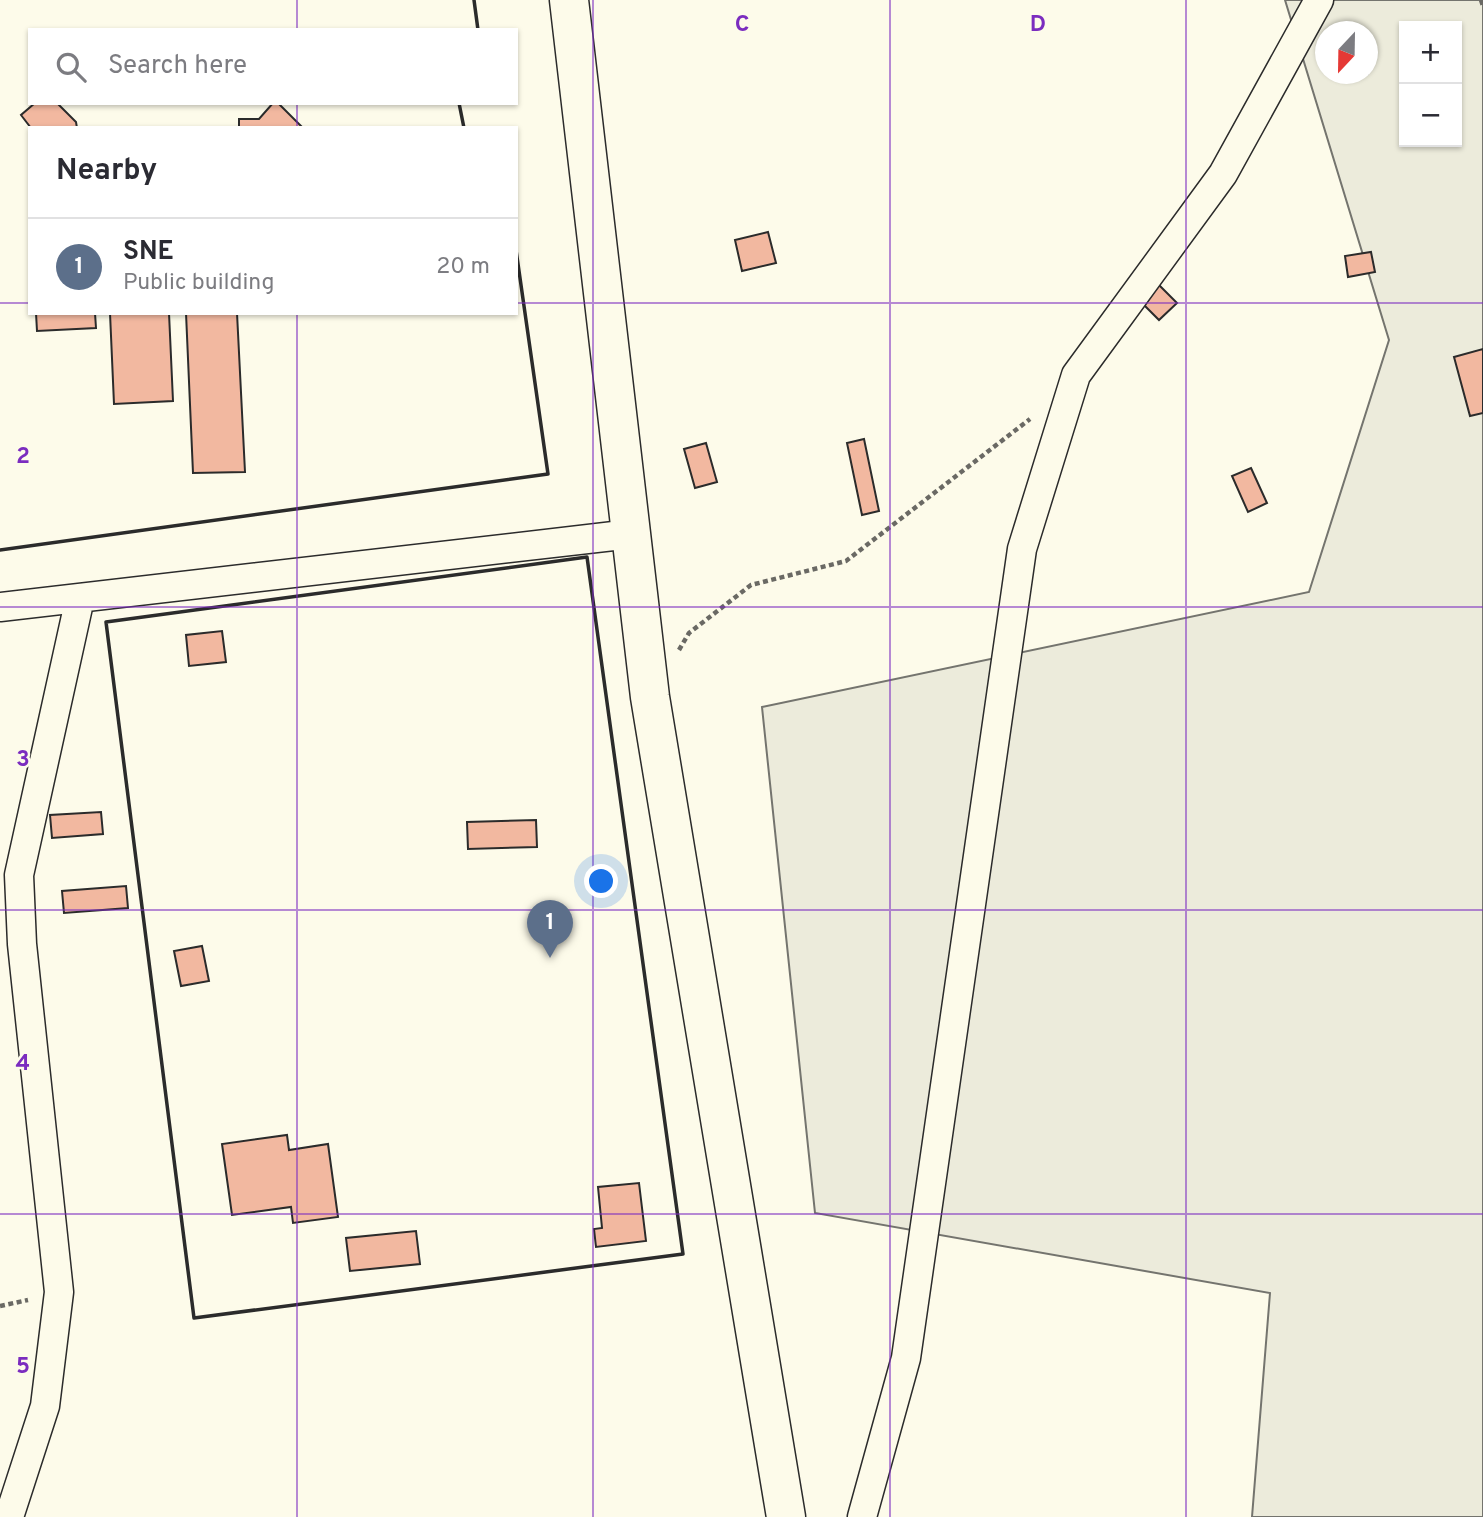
<!DOCTYPE html>
<html lang="en">
<head>
<meta charset="utf-8">
<style>
  body { margin:0; font-family:Overpass,sans-serif; background:#f2f2f3; color:#2b2b33 }
  .controls { position:absolute; right:21px; top:21px; display:grid; overflow:hidden; border-radius:0px; box-shadow:0 2px 5px #0004 }
  .controls button { width:63px; height:63px; display:grid; place-items:center; padding:0; border:0; border-bottom:2px solid #e1e1e2; background:#fff; color:#2b2b33; font:35px sans-serif }
  .compass { position:absolute; left:1315px; top:21px; width:63px; height:63px; border-radius:50%; background:#fff; box-shadow:0 2px 5px #0004; rotate:202deg }
  .you { position:absolute; left:602px; top:882px; width:24px; height:24px; margin:-18px; border:5px solid #fff; border-radius:50%; background:#1a73e8; box-shadow:0 0 0 10px #1a73e833 }
  .badge { display:grid; place-items:center; width:46px; height:46px; border-radius:50%; background:#c62828; color:#fff; font-size:23px; font-weight:700 }
  .pin { position:absolute; translate:-50% -58px; filter:drop-shadow(0 2px 4px #0008) }
  .pin::after { content:''; position:absolute; top:37px; width:24px; height:21px; background:inherit; clip-path:polygon(0 0,100% 0,50% 100%) }
  .list { margin:0; padding:0; list-style:none }
  h2 { display:flex; justify-content:space-between; align-items:center; height:91px; margin:0; padding:0 28px; font-size:30px }
  h2 small { font-size:23px; font-weight:400; color:#7c7c81 }
  .list li { display:grid; grid-template-columns:46px 1fr auto; gap:21px; align-items:center; box-sizing:border-box; height:98px; padding:0 28px; border-top:2px solid #e1e1e2 }
  .list b { display:block; font-size:26px; white-space:nowrap }
  .list p { margin:0; font-size:23px; white-space:nowrap; color:#7c7c81 }
  .list em { font-size:23px; font-style:normal; color:#7c7c81 }
  .icon { flex:none; width:38px; height:38px; fill:none; stroke:currentColor; stroke-width:2; stroke-linecap:round; stroke-linejoin:round }
  .map { position:relative; flex:none; width:1483px; height:1517px; overflow:hidden }
  .search { position:absolute; background:#fff; box-shadow:0 2px 5px #0004; left:28px; top:28px; width:490px; height:77px; display:flex; align-items:center; gap:18px; box-sizing:border-box; padding:0 24px; border-radius:0px; color:#7c7c81; font-size:26px }
  .panel { position:absolute; background:#fff; box-shadow:0 2px 5px #0004; left:28px; top:126px; width:490px; height:189px; border-radius:0px }
  .map>svg:first-child { display:block }
  .grass { fill:#ecebdb; stroke:#74746e; stroke-width:2; fill-rule:evenodd }
  .building { fill:#f2b8a0; stroke:#2b2b2b; stroke-width:2 }
  .lines { fill:none; stroke-linecap:round; stroke-linejoin:round }
  .street-casing { stroke:#2b2b2b; stroke-width:31 }
  .primary-casing { stroke:#2b2b2b; stroke-width:41 }
  .path { stroke:#6a6964; stroke-width:4.5; stroke-dasharray:5 3.5; stroke-linecap:butt }
  .street { stroke:#fdfbea; stroke-width:28 }
  .primary { stroke:#fdfbea; stroke-width:38 }
  .wall { stroke:#2b2b2b; stroke-width:3.5 }
  .grid { fill:none; stroke:#7b2cbf; stroke-width:2; stroke-opacity:0.55 }
  .grid-label { font-size:23px; text-anchor:middle; font-weight:bold; fill:#7b2cbf; stroke:#fdfbea; stroke-width:5; stroke-linejoin:round; paint-order:stroke }
</style>
</head>
<body>
<div class="map">
<svg width="1483" height="1517" viewBox="0 0 1483 1517">
  <rect width="100%" height="100%" fill="#fdfbea"/>
  <path class="grass" d="M 1285,0 L 1483,0 L 1483,1517 L 1252,1517 L 1270,1293 L 815,1213 L 762,707 L 1309,592 L 1389,340 ZM 1404,26 L 1457,26 L 1457,142 L 1404,142 ZM 1326,32 L 1368,32 L 1368,74 L 1326,74 Z"/>
  <path class="building" d="M 35,103 L 57,103 L 76,122 L 77,128 L 31,128 L 21,115 Z
    M 273,103 L 278,103 L 303,128 L 239,128 L 239,119 L 259,119 Z
    M 768,232 L 776,263 L 742,271 L 735,240 Z
    M 1371,252 L 1375,272 L 1348,277 L 1345,256 Z
    M 1156,282 L 1177,303 L 1159,320 L 1138,299 Z
    M 36,313 L 95,313 L 96,328 L 37,331 Z
    M 110,313 L 169,313 L 173,401 L 114,404 Z
    M 186,313 L 237,313 L 245,472 L 193,473 Z
    M 1483,349 L 1483,413 L 1470,416 L 1454,357 Z
    M 864,439 L 879,511 L 862,515 L 847,443 Z
    M 706,443 L 717,482 L 695,488 L 684,449 Z
    M 1251,468 L 1267,503 L 1248,512 L 1232,476 Z
    M 222,631 L 226,662 L 189,666 L 186,635 Z
    M 101,812 L 103,834 L 52,838 L 50,815 Z
    M 536,820 L 537,847 L 468,849 L 467,822 Z
    M 126,886 L 128,908 L 64,913 L 62,891 Z
    M 202,946 L 209,981 L 181,986 L 174,951 Z
    M 287,1135 L 289,1150 L 328,1144 L 338,1217 L 293,1223 L 291,1207 L 232,1215 L 222,1144 Z
    M 639,1183 L 646,1241 L 596,1247 L 594,1229 L 602,1228 L 598,1187 Z
    M 416,1231 L 420,1264 L 350,1271 L 346,1238 Z"/>
  <g class="lines">
    <defs>
      <path id="street" d="M 0,607 L 631,534
        M 9,1517 L 45,1406 L 59,1292 L 22,944 L 19,875 L 80,598
        M 862,1517 L 906,1358 L 1022,549 L 1076,375 L 1223,174 L 1319,0"/>
      <path id="primary" d="M 569,0 L 650,697 L 786,1517"/>
    </defs>
    <use href="#street" class="street-casing"/>
    <use href="#primary" class="primary-casing"/>
    <path class="path" d="M 1481,0 L 1483,6
      M 679,650 L 689,633 L 751,585 L 846,561 L 1030,419
      M 0,1306 L 28,1300"/>
    <use href="#street" class="street"/>
    <use href="#primary" class="primary"/>
    <path class="wall" d="M 474,0 L 478,30
      M 459,103 L 464,128
      M 0,550 L 548,474 L 516,250
      M 587,557 L 683,1254 L 194,1318 L 106,622 Z"/>
  </g>
  <path class="grid" d="M 297,0 L 297,30M 593,0 L 593,1517M 890,0 L 890,1517M 1186,0 L 1186,1517M 297,103 L 297,128M 0,303 L 30,303M 516,303 L 1483,303M 297,313 L 297,1517M 0,607 L 1483,607M 0,910 L 1483,910M 0,1214 L 1483,1214"/>
  <g class="grid-label">
    <text x="742" y="31">C</text>
    <text x="1038" y="31">D</text>
    <text x="23" y="463">2</text>
    <text x="23" y="766">3</text>
    <text x="23" y="1070">4</text>
    <text x="23" y="1373">5</text>
  </g>
</svg>
<div class="controls">
<button>+</button>
<button>−</button>
</div>
<svg class="compass" viewBox="-18 -18 36 36"><path d="M0-13l5 13h-10z" fill="#e53935"/><path d="M0 13l5-13h-10z" fill="#7c7c81"/></svg>
<div class="you"></div>
<div class="pin badge" style="left:550px;top:958px;background:#5c6f8a">1</div>
<div class="search"><svg class="icon" aria-label="search" viewBox="0 0 24 24"><circle cx="10" cy="10" r="6"/><path d="M15 15l6 6"/></svg>Search here</div>
<section class="panel">
<h2>Nearby<small></small></h2>
<ul class="list">
<li><span class="badge" style="background:#5c6f8a">1</span><div><b>SNE</b><p>Public building</p></div><em>20 m</em></li>
</ul>
</section>
</div>
</body>
</html>
